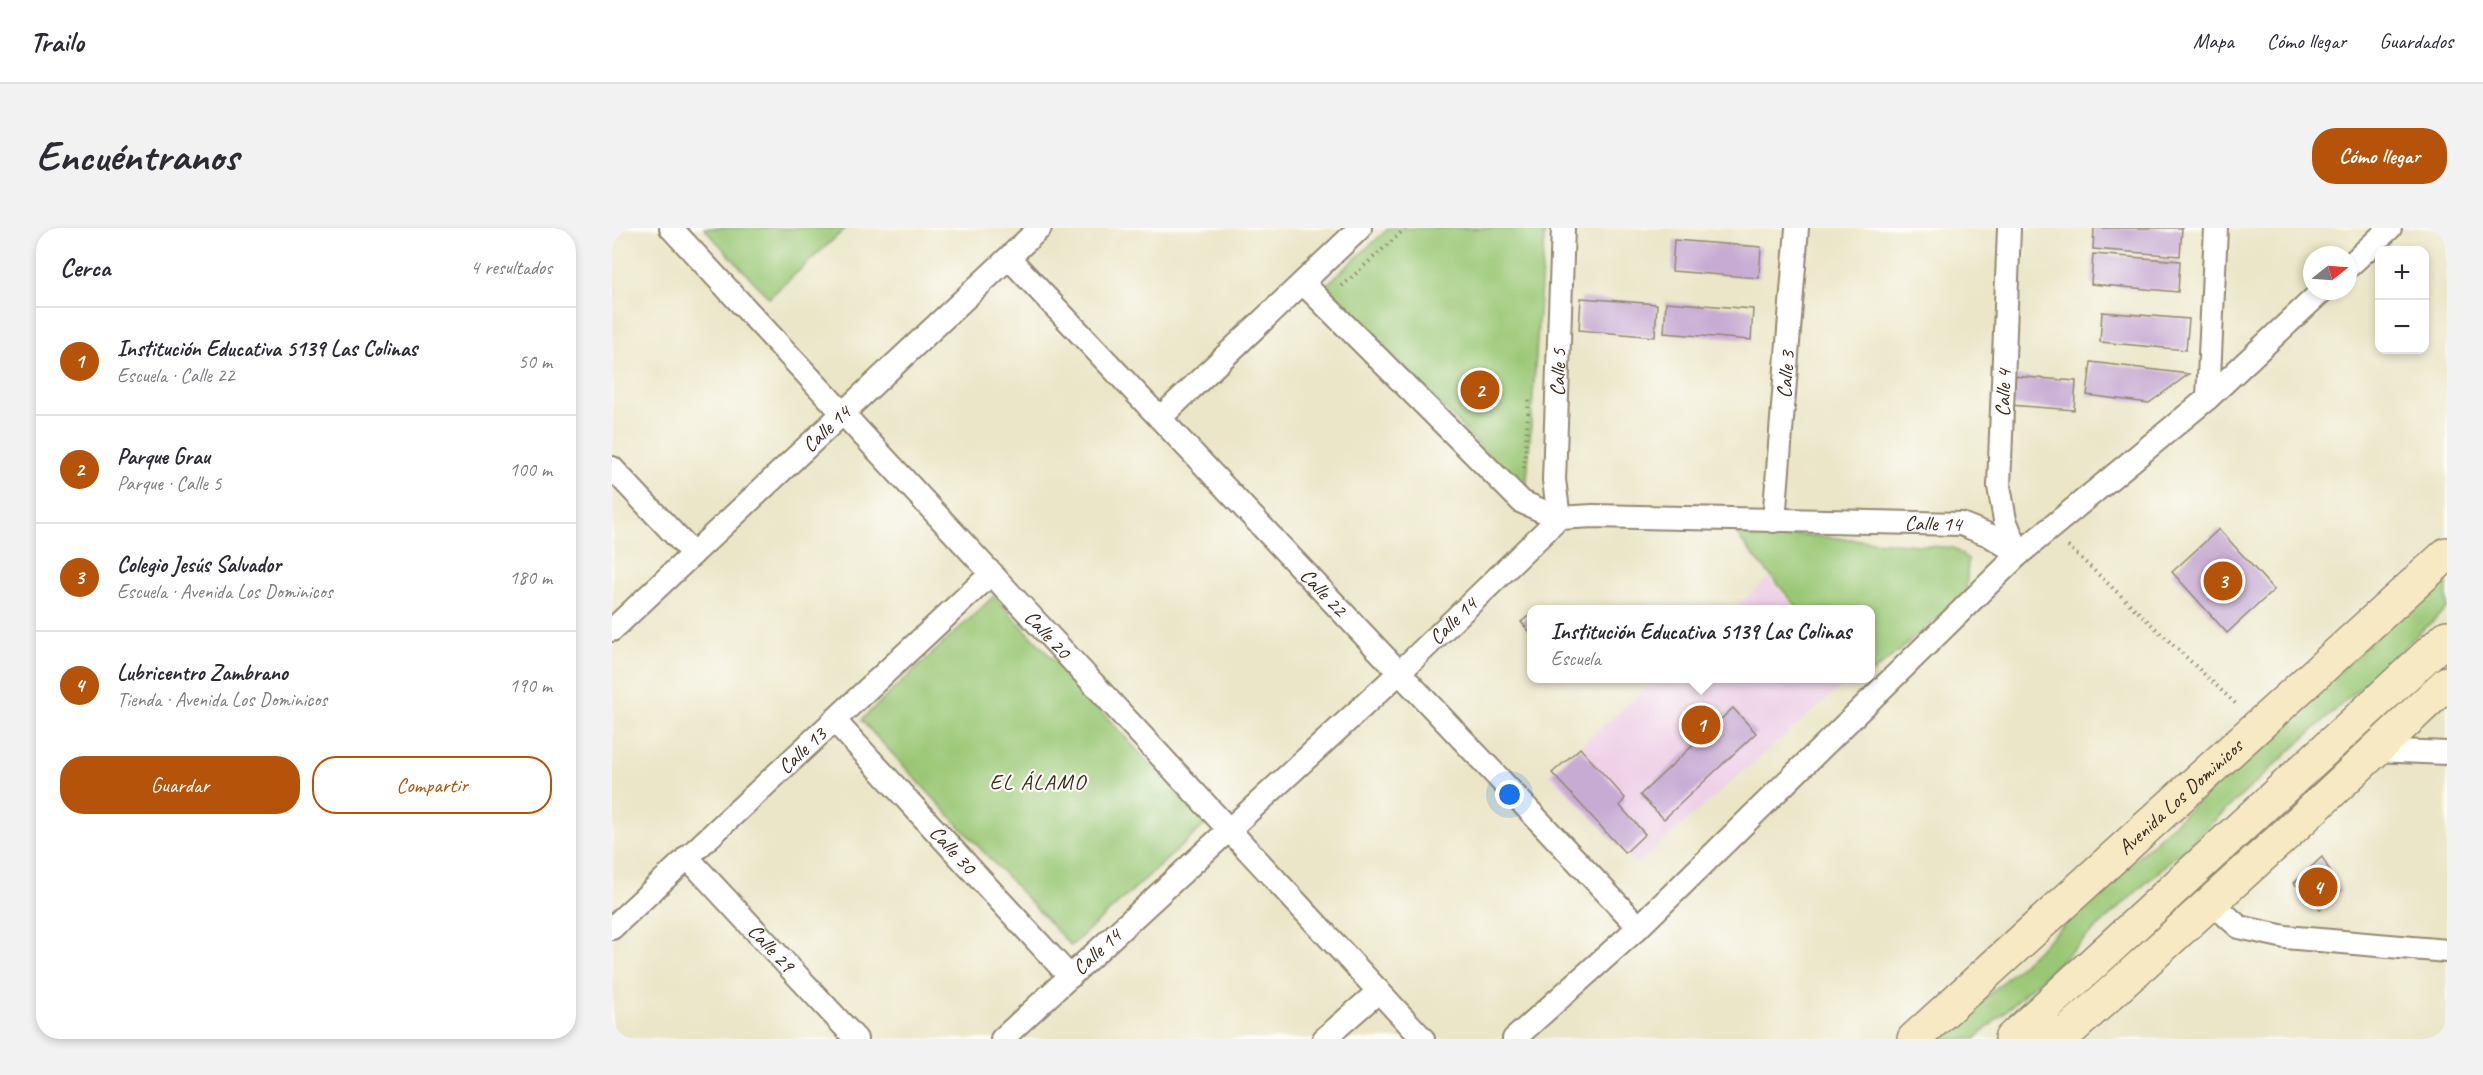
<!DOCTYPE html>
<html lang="es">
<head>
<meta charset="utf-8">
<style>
  body { margin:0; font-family:Caveat,sans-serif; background:#f2f2f3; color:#2b2b33 }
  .controls { position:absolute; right:18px; top:18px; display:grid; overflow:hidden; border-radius:12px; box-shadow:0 3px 9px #0003 }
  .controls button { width:54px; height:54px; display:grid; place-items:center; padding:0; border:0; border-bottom:2px solid #e1e1e2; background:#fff; color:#2b2b33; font:30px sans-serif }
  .compass { position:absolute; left:1691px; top:18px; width:54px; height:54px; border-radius:50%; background:#fff; box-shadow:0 3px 9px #0003; rotate:73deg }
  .you { position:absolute; left:898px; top:567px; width:21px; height:21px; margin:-15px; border:4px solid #fff; border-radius:50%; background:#1a73e8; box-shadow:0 0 0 9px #1a73e833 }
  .badge { display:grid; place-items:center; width:39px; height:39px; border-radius:50%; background:#b45309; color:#fff; font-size:20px; font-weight:700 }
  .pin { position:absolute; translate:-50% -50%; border:3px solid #fff; box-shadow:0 2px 6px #0006 }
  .popup { position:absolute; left:915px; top:377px; width:348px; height:78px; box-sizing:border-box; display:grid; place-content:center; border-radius:12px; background:#fff; filter:drop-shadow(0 2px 4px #0005); font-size:20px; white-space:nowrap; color:#7c7c81 }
  .popup b { font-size:22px; color:#2b2b33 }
  .popup::after { content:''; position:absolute; left:50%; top:100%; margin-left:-12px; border:12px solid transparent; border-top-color:#fff }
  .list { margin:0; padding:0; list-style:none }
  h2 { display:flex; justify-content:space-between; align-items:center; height:78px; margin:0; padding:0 24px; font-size:26px }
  h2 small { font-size:20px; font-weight:400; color:#7c7c81 }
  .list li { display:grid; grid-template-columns:39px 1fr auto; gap:18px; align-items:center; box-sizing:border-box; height:108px; padding:0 24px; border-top:2px solid #e1e1e2 }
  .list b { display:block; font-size:22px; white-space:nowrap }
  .list p { margin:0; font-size:20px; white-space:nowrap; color:#7c7c81 }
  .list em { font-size:20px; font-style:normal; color:#7c7c81 }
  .actions { display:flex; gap:12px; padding:18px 24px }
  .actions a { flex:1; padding:14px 0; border:2px solid #b45309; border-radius:24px; text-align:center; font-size:21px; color:#b45309 }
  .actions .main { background:#b45309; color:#fff }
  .map { position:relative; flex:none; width:1835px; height:811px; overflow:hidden; border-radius:24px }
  header { display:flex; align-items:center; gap:36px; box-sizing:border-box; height:84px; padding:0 30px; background:#fff; border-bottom:2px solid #e1e1e2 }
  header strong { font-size:28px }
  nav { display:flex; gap:33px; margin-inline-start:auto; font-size:21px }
  .intro { display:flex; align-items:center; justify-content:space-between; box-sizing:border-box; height:144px; padding:0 36px }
  h1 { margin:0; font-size:42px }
  .button { padding:15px 27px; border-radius:24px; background:#b45309; color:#fff; font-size:21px; font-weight:700 }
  main { display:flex; gap:36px; padding:0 36px }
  aside { flex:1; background:#fff; border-radius:24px; box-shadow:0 3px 9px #0003 }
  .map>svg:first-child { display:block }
  .built { fill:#eed0e7 }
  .green { fill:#9ac774; stroke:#6a7849; stroke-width:1.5 }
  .building { fill:#c7abd3 }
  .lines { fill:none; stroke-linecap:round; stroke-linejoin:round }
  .street-casing { stroke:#938873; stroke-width:26 }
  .secondary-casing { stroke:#938873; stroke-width:36 }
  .path { stroke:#938873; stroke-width:4; stroke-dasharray:1.5 4.5; stroke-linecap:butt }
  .street { stroke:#fff; stroke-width:22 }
  .secondary { stroke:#f6e9c3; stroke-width:33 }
  .labels { text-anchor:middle; stroke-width:4.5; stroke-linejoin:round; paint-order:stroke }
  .street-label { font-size:21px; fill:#3b2a1e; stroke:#fdfcf7 }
  .neighbourhood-label { font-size:22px; letter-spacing:1.5px; fill:#3b2a1e; stroke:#fdfcf7 }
</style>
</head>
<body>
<header>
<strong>Trailo</strong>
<nav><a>Mapa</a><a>Cómo llegar</a><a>Guardados</a></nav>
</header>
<div class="intro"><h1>Encuéntranos</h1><a class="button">Cómo llegar</a></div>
<main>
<aside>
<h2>Cerca<small>4 resultados</small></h2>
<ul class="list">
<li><span class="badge">1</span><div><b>Institución Educativa 5139 Las Colinas</b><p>Escuela · Calle 22</p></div><em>50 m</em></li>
<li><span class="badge">2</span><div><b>Parque Grau</b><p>Parque · Calle 5</p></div><em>100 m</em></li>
<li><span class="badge">3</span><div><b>Colegio Jesús Salvador</b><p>Escuela · Avenida Los Dominicos</p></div><em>180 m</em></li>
<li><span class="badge">4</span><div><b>Lubricentro Zambrano</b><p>Tienda · Avenida Los Dominicos</p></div><em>190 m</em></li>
</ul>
<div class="actions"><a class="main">Guardar</a><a>Compartir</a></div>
</aside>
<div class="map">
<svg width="1835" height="811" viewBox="0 0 1835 811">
  <rect width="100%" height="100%" fill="#fdfcf7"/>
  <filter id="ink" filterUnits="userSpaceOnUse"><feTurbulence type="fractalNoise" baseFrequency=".0167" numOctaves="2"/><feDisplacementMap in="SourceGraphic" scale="12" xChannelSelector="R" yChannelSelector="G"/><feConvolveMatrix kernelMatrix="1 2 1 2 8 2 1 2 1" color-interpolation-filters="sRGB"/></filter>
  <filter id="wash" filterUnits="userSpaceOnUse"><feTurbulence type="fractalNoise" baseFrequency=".008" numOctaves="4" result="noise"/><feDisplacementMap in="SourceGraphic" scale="24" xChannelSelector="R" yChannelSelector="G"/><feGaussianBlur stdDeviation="1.35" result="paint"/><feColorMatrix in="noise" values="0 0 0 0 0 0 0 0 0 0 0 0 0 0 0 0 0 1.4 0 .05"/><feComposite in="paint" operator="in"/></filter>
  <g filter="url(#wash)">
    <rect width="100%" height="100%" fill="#ebe6c8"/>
    <path class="built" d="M 1156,350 L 1184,381 L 1121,381 Z
      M 1044,451 L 1238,451 L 1025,636 L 937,546 Z"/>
    <path class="green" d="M 92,0 L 234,0 L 157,70 Z
      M 777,0 L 933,0 L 914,266 L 714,57 Z
      M 1123,301 L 1341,320 L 1356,331 L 1354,367 L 1259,446 L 1258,382 L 1187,381 L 1131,315 Z
      M 1835,343 L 1835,380 L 1363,811 L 1329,811 Z
      M 382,368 L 594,596 L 459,718 L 249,492 Z"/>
    <g id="blocks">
      <path class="building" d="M 1482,0 L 1570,0 L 1568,28 L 1481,21 Z
        M 1062,12 L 1149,19 L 1147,50 L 1060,43 Z
        M 1481,26 L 1568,33 L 1566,64 L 1479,56 Z
        M 969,70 L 1045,76 L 1043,109 L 967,102 Z
        M 1054,74 L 1141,81 L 1139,112 L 1052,105 Z
        M 1490,84 L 1577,91 L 1574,122 L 1488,114 Z
        M 1479,134 L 1577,146 L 1537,175 L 1475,167 Z
        M 1401,148 L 1464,153 L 1462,182 L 1398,177 Z
        M 1607,301 L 1662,362 L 1615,405 L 1560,344 Z
        M 920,385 L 920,406 L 909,394 Z
        M 1121,480 L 1144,505 L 1052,591 L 1028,567 Z
        M 968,520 L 1013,570 L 1008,578 L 1033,606 L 1013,625 L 940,545 Z
        M 1710,629 L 1729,663 L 1708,682 L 1682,655 Z"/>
    </g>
  </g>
  <g filter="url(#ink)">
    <use href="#blocks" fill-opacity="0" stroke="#938873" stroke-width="1.5"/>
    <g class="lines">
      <defs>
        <g id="street">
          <path id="s1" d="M 59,0 L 811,811"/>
          <path d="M 1397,0 L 1387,258 L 1393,292 L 1407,326"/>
          <path id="s2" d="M 397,30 L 1027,699"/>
          <path d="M 1736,39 L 1778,0"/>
          <path d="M 691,55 L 910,274 L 947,290"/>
          <path d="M 1596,170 L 1604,0"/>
          <path d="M 548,190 L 748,0"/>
          <path d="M 0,240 L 81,326"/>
          <path id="s3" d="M 947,290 L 942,252 L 951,0"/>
          <path id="s4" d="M 1162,293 L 1185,0"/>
          <path id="s5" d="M 0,402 L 428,0"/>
          <path id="s6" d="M 222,492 L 458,749"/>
          <path d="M 1762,522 L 1835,525"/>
          <path id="s7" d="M 75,629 L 244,811"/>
          <path d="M 1599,674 L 1627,699 L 1673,709 L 1835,723"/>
          <path id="s8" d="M 0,700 L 380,345"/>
          <path id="s9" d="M 390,811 L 787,445 L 947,290 L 981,288 L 1349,296 L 1377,307 L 1407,326"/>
          <path d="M 712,811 L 767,763"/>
          <path d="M 902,811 L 1027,699 L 1407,326 L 1596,170 L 1710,63"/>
        </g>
        <g id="secondary">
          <path id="s10" d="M 1302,811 L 1835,326"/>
          <path d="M 1399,811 L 1835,409"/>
          <path d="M 1432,811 L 1456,804 L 1683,598 L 1835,455"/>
        </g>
      </defs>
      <use href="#street" class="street-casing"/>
      <use href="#secondary" class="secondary-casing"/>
      <path class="path" d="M 730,58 L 794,0
        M 912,240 L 917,172
        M 1456,318 L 1625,477"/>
      <use href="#street" class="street"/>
      <use href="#secondary" class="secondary"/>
    </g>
  </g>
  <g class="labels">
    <g class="street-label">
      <text dy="7" stroke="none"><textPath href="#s3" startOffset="146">Calle 5</textPath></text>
      <text dy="7" stroke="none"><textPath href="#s4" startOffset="147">Calle 3</textPath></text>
      <text transform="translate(1391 165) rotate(-88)" y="7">Calle 4</text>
      <text dy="7" stroke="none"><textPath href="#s5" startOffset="294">Calle 14</textPath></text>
      <text dy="7" stroke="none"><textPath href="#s9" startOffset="1137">Calle 14</textPath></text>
      <text dy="7" stroke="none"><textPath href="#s2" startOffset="459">Calle 22</textPath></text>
      <text dy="7" stroke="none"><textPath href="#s9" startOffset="615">Calle 14</textPath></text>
      <text dy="7" stroke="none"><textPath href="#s1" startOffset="554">Calle 20</textPath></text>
      <text dy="7" stroke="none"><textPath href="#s8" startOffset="260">Calle 13</textPath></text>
      <text dy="7" stroke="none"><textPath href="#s10" startOffset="360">Avenida Los Dominicos</textPath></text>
      <text dy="7" stroke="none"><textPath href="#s6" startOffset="176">Calle 30</textPath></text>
      <text dy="7" stroke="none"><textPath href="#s7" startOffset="124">Calle 29</textPath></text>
      <text dy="7" stroke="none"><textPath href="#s9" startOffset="129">Calle 14</textPath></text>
    </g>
    <g class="neighbourhood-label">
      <text x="426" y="561">EL ÁLAMO</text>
    </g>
  </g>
</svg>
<div class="controls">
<button>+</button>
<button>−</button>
</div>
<svg class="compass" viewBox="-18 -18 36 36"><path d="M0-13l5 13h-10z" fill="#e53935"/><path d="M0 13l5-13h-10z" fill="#7c7c81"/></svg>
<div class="you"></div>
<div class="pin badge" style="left:1089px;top:497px">1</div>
<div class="popup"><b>Institución Educativa 5139 Las Colinas</b>Escuela</div>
<div class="pin badge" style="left:868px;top:162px">2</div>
<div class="pin badge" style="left:1611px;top:353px">3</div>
<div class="pin badge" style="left:1706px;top:659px">4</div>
</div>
</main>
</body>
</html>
